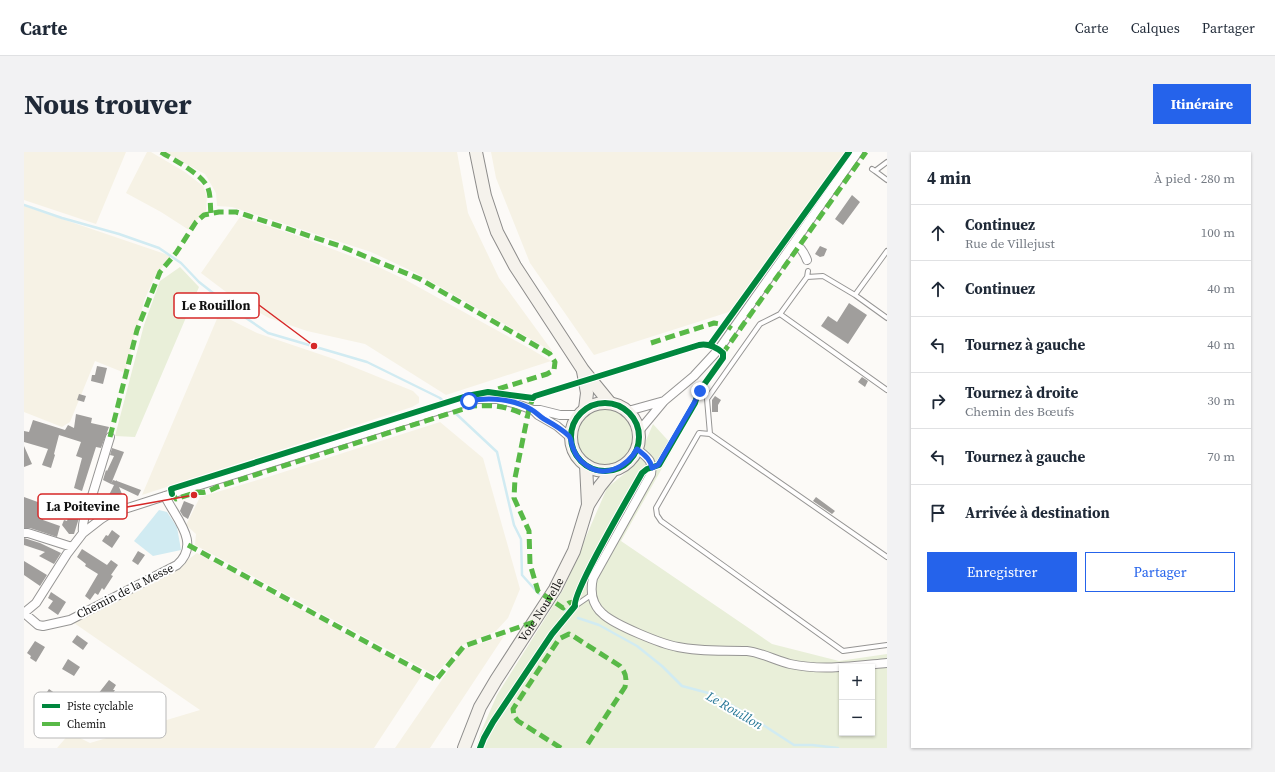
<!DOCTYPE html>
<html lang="fr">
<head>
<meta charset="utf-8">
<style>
  body { margin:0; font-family:"Source Serif 4",serif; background:#f2f2f3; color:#1f2937 }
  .controls { position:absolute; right:12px; bottom:12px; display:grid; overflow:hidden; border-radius:0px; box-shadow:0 1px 3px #0004 }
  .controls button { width:36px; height:36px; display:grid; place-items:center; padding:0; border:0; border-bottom:1px solid #e0e1e3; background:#fff; color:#1f2937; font:20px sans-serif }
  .stop { position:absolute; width:12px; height:12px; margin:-9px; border:3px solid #2563eb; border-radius:50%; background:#fff }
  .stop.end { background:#2563eb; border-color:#fff; box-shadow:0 1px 4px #0008 }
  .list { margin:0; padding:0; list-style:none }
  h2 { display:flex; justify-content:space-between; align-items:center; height:52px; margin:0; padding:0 16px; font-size:17px }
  h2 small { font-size:13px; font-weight:400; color:#747a83 }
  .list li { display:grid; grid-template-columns:26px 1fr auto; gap:12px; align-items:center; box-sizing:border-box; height:56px; padding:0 16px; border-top:1px solid #e0e1e3 }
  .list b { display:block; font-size:15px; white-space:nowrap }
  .list p { margin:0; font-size:13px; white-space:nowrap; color:#747a83 }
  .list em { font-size:13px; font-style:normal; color:#747a83 }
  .actions { display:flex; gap:8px; padding:12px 16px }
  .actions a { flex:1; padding:9px 0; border:1px solid #2563eb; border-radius:0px; text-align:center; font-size:14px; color:#2563eb }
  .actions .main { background:#2563eb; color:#fff }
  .icon { flex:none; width:22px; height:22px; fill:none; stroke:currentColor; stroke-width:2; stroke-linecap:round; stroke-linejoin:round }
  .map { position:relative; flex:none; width:863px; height:596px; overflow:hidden; border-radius:0px }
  header { display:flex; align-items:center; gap:24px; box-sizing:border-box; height:56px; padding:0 20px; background:#fff; border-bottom:1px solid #e0e1e3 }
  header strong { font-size:19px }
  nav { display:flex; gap:22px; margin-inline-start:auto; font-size:14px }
  .intro { display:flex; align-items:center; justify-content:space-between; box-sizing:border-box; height:96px; padding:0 24px }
  h1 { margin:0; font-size:28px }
  .button { padding:10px 18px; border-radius:0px; background:#2563eb; color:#fff; font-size:14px; font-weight:700 }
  main { display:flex; gap:24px; padding:0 24px }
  aside { flex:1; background:#fff; border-radius:0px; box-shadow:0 1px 3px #0004 }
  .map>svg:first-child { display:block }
  .farmland { fill:#f6f2e5 }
  .green { fill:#e9efd9; fill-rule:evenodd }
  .water { fill:#d1ebf2 }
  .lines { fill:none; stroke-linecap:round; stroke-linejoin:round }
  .stream { stroke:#d1ebf2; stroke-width:2.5 }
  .building { fill:#a09e9c }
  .service-casing { stroke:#969594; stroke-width:6 }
  .minor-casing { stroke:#969594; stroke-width:10 }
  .secondary-casing { stroke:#8d8c8b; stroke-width:14 }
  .service { stroke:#fffefe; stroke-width:4 }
  .minor { stroke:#fffefe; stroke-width:8 }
  .secondary { stroke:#f5f2ec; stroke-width:12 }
  .quiet { stroke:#58b947; stroke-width:5; stroke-dasharray:10 5; stroke-linecap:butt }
  .cycleway-casing { stroke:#fff; stroke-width:8 }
  .cycleway { stroke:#00873e; stroke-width:6 }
  .route { stroke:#2563eb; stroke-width:5 }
  .labels { text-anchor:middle; stroke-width:4; stroke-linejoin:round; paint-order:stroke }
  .street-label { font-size:12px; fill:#101010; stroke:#fff }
  .water-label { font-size:13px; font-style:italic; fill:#257696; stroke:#fff }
  .key { fill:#fff; stroke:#b7b7b7; stroke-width:1 }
  .key-label { font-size:11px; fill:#101010 }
  .leader { fill:none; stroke:#d62828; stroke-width:1.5 }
  .callout-dot { fill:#d62828; stroke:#fff; stroke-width:1.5 }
  .callout { fill:#fff; stroke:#d62828; stroke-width:1.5 }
  .callout-label { font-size:13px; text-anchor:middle; font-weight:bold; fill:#101010 }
</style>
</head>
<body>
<header>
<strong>Carte</strong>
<nav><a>Carte</a><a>Calques</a><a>Partager</a></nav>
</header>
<div class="intro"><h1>Nous trouver</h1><a class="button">Itinéraire</a></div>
<main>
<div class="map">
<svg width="863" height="596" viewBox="0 0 863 596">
  <rect width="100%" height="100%" fill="#fcfaf7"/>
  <path class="farmland" d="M 0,0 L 102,0 L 72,72 L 0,48 Z
    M 123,0 L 127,0 L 161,20 L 179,34 L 183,44 L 182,60 L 172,69 L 165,78 L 137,60 L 102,41 Z
    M 139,0 L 433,0 L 444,61 L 475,126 L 529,200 L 392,121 L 347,100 L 208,55 L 193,54 L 192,41 L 181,22 Z
    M 467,0 L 821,0 L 721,139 L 705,160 L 570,203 L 506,111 L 472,26 Z
    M 0,54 L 147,104 L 130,126 L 120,149 L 101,221 L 71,209 L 46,270 L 38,275 L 0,260 Z
    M 216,65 L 274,84 L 348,112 L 380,127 L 505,196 L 527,209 L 422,243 L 341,192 L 283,179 L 245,166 L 210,146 L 177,121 Z
    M 195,162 L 233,181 L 310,207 L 389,239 L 395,245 L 395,251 L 388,255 L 118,343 Z
    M 416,270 L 459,306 L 496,437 L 484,466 L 472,479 L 437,494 L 411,523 L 171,393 L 172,382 L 162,373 L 176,345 L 247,324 Z
    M 173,401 L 398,523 L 350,596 L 33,596 L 46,581 L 66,591 L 176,558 L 50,471 L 143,423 Z
    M 480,484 L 406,596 L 371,596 L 439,497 Z"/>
  <path class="green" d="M 156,115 L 175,135 L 111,285 L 91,284 L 120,173 L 136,129 Z
    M552 284a29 29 0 1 1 58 0a29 29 0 1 1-58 0Z
    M 629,272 L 650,295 L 597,389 L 748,492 L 815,509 L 863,502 L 863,596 L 452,596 L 456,582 L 473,543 L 539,438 L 583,336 L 612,312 ZM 818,515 L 848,515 L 848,581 L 818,581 Z"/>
  <path class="water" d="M 135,358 L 143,360 L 153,375 L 157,398 L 129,404 L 110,389 Z"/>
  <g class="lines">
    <path class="stream" d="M 0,53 L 38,66 L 95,82 L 135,96 L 157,111 L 175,130 L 216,162 L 244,181 L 343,210 L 416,246 L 423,253
      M 427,257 L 473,300 L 490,373 L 497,387 L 498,423 L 515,442
      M 533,453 L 541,458
      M 554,466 L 575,473 L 613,494 L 638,514 L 658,534 L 688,542 L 716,558 L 770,593 L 788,593 L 814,596"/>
  </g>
  <path class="building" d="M 828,43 L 836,50 L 819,73 L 811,67 Z
    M 796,94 L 803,97 L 800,104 L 796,105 L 791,102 Z
    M 825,151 L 843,163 L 824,192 L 797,174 L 804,164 L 813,170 Z
    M 73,214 L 83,216 L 79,232 L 67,229 L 68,223 L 71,223 Z
    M 838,225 L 844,229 L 841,235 L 834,230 Z
    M 55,242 L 62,244 L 60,250 L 53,248 Z
    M 691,244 L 697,248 L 694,253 L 694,260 L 688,260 L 688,248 Z
    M 52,262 L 68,266 L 67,271 L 85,275 L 77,296 L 72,295 L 58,339 L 50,336 L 58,306 L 52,304 L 57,290 L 35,283 L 30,302 L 31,303 L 27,316 L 18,313 L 24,297 L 0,290 L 0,279 L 5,280 L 9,268 L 41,278 L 44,273 L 50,276 Z
    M 0,294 L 8,312 L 0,315 Z
    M 88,296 L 100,300 L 87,332 L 79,328 L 82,318 L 83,319 L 90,304 L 86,303 Z
    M 89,328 L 92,329 L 92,328 L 93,329 L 117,338 L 114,344 L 95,335 L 101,349 L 85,343 L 90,333 L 87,332 Z
    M 0,345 L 22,353 L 19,361 L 21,362 L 19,368 L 36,374 L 33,385 L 6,376 L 0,376 Z
    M 792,345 L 811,359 L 808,362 L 789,349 Z
    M 50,347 L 60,350 L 50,382 L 45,382 L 38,373 L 40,368 L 43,369 Z
    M 160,349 L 170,353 L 164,367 L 159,364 L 156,359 Z
    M 88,378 L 96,384 L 88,396 L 78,389 L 82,383 L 84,384 Z
    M 0,386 L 16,391 L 37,401 L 30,412 L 15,404 L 21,400 L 0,393 Z
    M 58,397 L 83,413 L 87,408 L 94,413 L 87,423 L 89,424 L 80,438 L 78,436 L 74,443 L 71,441 L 66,448 L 61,444 L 74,422 L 61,414 L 62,412 L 53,405 Z
    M 114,399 L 121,403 L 114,413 L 108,409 Z
    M 0,409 L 23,423 L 16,434 L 0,423 Z
    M 27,440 L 42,450 L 34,463 L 24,456 L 29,449 L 24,446 Z
    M 53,483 L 64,491 L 59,498 L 48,490 Z
    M 11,489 L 21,495 L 12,510 L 6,506 L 7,504 L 3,501 Z
    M 44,507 L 56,515 L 50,524 L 38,517 Z
    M 85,528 L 92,533 L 89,538 L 91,538 L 84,549 L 82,548 L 79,553 L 72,548 L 75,543 L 74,542 Z
    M 25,537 L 32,542 L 24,554 L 17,549 Z"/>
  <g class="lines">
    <defs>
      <path id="service" d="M 848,17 L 851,19 L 863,10
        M 851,19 L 863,28
        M 783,125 L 799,124 L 831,143 L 863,166
        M 831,143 L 863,99
        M 756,162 L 783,125 L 784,119
        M 686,282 L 683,247 L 736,172 L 756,162 L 863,238
        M 863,405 L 686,282 L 675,281 L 632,356 L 633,363 L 637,369 L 819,499 L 863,493
        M 551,454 L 567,443"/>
      <path id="minor" d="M 770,91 C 777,95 780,100 783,108
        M 509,258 L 514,263 L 533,274 L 547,286
        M 604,259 L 640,249
        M 615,279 L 640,249 L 670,224 L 695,197 L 834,0
        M 613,297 C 624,306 629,308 627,322 L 569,426 C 566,439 568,453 579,462 C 591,473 637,492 654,495 C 677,500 700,498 723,499 C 736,500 753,509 766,512 C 798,519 831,514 863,511
        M 64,357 L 73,362 L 77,367
        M 0,381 L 4,381 L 48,395
        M 59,381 C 58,372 60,365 64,357 L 86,285
        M 0,461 L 12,451 L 43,402 L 59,381 L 77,367 L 85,362 L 141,344 L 419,257 L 454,247 L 473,247 L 493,252 L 509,258 L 516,258 L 536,263 L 554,263
        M 0,461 L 14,473 L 19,474 L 46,468 L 153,413 C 178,391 151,366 141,344"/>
      <g id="secondary">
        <path d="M 452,0 L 461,44 L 473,80 L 491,114 L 559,218 L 586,251"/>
        <path d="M 559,219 L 563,241 L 561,257"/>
        <circle cx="581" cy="285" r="34"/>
        <path d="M 562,313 L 564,353"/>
        <path id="s1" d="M 440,596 L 456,555 L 472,528 L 531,437 L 550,399 L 564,353 L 576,334 L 589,318"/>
      </g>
    </defs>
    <use href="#service" class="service-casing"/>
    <use href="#minor" class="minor-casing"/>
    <use href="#secondary" class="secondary-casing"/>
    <use href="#service" class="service"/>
    <use href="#minor" class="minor"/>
    <use href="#secondary" class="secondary"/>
    <path class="quiet" d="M 137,0 C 150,8 178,22 184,36 C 187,44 186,54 187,62
      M 627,191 L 690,171 L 702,173 L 708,177
      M 698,200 L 699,201 L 842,0
      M 512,244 L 509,246 L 505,257 L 491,326 L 490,346 L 505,379 L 506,412 L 514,439 L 539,456 L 545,451 L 550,450
      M 86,285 L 113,178 L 136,120 L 152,101 L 172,70 L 180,63 L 195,60 L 212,60 L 225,64 L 316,94 L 396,127 L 526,202 L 531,210 L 530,218 L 523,222 L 474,237 L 473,242
      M 147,339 L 152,347 L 173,340 C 180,342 187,338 193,335 L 449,254 C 474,253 481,254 504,264
      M 164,393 L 412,528 L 440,494 L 510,470
      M 537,596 L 494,569 L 490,564 L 489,557 L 535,487 L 545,482 L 549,484 L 596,514 C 602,521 603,526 601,535 L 561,596"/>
    <defs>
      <path id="cycleway" d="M 686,193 L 825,0
        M547 285a34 34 0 1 1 68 0a34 34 0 1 1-68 0Z
        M 148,342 L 147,337 L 443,244 L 464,240 L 509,246 L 511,244 L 675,193 C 685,191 692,195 699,201 L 699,206 L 674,241 L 671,251 L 635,313 L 623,317 L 618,321 C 608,339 548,441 551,454 L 528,482 L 469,570 L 460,586 L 456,596"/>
    </defs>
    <use href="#cycleway" class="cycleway-casing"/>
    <use href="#cycleway" class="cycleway"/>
  </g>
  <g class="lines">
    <path class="route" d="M 445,249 C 466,245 490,247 508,258 C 512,260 515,264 520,267 C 529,272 538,277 545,284 C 548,288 547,292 549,296 C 551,302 556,309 562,313 C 580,327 603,315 613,297 C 620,303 626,306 628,316 L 634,313 L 670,251 L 676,239"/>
  </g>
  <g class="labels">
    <g class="street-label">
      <text transform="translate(101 439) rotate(-27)" y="4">Chemin de la Messe</text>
      <text dy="4" stroke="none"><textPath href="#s1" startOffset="159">Voie Nouvelle</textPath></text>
    </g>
    <g class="water-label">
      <text transform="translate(711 558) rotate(30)" y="5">Le Rouillon</text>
    </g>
  </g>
  <rect x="10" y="540" width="132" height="46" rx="6" class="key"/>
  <rect x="18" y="552" width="18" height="4" fill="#00873e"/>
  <rect x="18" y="570" width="18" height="4" fill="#58b947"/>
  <g class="key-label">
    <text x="43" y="558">Piste cyclable</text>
    <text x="43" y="576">Chemin</text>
  </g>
  <path class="leader" d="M290 194L235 153M170 343L103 355"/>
  <g class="callout-dot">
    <circle cx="290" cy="194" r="4"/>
    <circle cx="170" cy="343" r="4"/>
  </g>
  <g class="callout">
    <rect x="150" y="141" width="85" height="25" rx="4"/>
    <rect x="14" y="342" width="89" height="25" rx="4"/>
  </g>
  <g class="callout-label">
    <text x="192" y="158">Le Rouillon</text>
    <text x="59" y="359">La Poitevine</text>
  </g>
</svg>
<div class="controls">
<button>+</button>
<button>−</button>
</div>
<div class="stop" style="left:445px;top:249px"></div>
<div class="stop end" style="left:676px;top:239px"></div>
</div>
<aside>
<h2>4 min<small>À pied · 280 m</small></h2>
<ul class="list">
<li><svg class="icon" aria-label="ahead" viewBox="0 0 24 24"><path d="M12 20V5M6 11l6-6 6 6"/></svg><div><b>Continuez</b><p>Rue de Villejust</p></div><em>100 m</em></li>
<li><svg class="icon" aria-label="ahead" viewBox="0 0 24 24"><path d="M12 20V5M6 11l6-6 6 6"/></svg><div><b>Continuez</b></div><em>40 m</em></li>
<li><svg class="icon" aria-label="left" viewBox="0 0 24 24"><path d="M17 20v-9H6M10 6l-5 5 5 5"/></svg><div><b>Tournez à gauche</b></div><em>40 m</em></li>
<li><svg class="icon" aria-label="right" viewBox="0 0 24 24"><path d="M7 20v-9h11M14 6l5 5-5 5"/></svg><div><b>Tournez à droite</b><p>Chemin des Bœufs</p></div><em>30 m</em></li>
<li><svg class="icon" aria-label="left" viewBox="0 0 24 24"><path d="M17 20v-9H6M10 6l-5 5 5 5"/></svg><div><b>Tournez à gauche</b></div><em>70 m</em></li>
<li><svg class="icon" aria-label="arrive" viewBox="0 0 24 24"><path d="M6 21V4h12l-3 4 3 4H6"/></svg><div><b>Arrivée à destination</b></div></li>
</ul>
<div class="actions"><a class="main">Enregistrer</a><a>Partager</a></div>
</aside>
</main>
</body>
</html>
